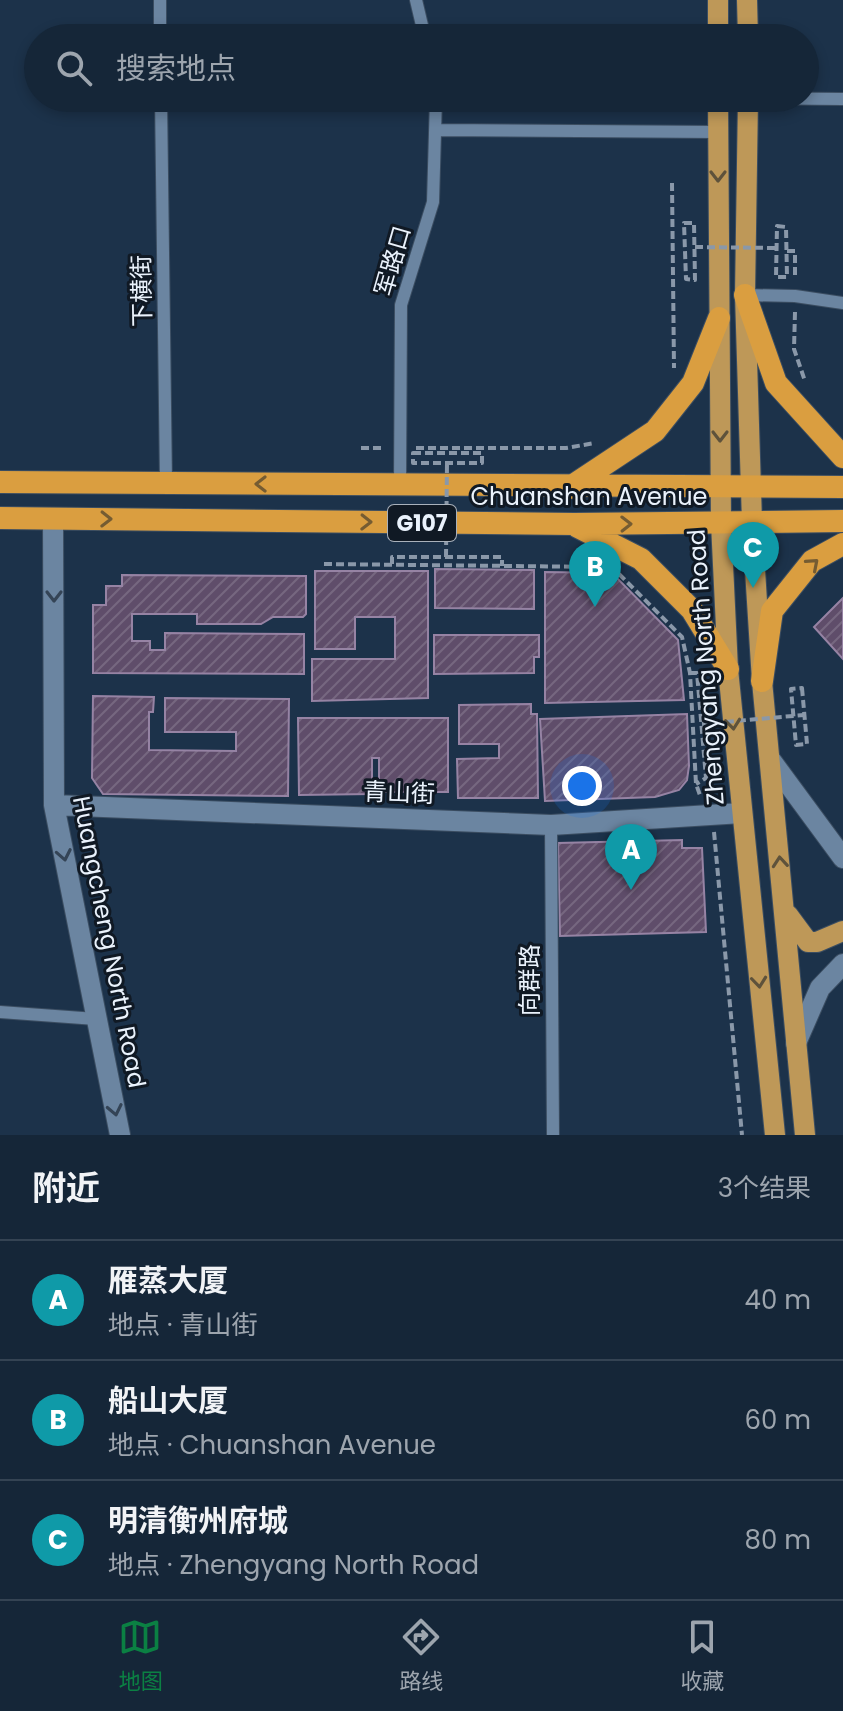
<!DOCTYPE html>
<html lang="zh">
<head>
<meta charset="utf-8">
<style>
  body { margin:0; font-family:Poppins,"Noto Sans SC",sans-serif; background:#223243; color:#f1f3f6 }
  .you { position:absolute; left:582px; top:786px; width:28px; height:28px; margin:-20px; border:6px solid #fff; border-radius:50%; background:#1a73e8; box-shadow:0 0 0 12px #1a73e833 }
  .badge { display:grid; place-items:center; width:52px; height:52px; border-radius:50%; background:#0b8043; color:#fff; font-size:26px; font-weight:700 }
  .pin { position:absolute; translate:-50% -66px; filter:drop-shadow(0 2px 4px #0008) }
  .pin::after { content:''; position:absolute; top:42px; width:28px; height:24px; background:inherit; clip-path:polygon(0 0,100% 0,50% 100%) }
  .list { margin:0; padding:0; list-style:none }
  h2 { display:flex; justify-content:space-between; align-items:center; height:104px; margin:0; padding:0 32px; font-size:34px }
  h2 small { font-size:26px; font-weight:400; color:#9da5ae }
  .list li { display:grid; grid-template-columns:52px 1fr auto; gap:24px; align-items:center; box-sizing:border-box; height:120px; padding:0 32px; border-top:2px solid #344353 }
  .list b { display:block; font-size:30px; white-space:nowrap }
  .list p { margin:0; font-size:26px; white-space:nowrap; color:#9da5ae }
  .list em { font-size:26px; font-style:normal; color:#9da5ae }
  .icon { flex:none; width:44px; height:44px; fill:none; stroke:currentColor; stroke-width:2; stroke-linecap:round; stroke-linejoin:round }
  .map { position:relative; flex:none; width:843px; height:1135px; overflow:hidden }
  .search { position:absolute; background:#152638; box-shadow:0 4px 12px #0003; left:24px; right:24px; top:24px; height:88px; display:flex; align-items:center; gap:20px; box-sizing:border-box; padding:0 28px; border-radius:44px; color:#9da5ae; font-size:30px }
  .sheet { height:464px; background:#152638 }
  nav { display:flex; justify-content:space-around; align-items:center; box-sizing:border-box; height:112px; border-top:2px solid #344353; background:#152638; font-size:22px; color:#9da5ae }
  nav a { display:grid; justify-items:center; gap:4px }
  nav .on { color:#0b8043 }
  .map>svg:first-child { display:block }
  .building { fill:url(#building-hatch); stroke:#9683a4; stroke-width:2 }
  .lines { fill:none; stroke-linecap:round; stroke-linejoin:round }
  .service-casing { stroke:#3b4d61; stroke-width:14 }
  .tertiary-casing { stroke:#3b4d61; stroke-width:22 }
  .primary-casing { stroke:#3b4d61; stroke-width:22 }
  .trunk-casing { stroke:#3b4d61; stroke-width:24 }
  .path { stroke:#8a98a9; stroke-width:4; stroke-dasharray:8 4; stroke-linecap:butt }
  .service { stroke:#6b85a1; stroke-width:12 }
  .tertiary { stroke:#6b85a1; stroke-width:20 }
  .primary { stroke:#be9858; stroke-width:20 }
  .trunk { stroke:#da9e40; stroke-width:22 }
  .path-bridge { stroke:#8a98a9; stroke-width:4; stroke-dasharray:8 4; stroke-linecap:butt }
  .oneway { stroke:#5e523b }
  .oneway2 { stroke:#755c32 }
  .oneway3 { stroke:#344456 }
  .labels { text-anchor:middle; stroke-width:6; stroke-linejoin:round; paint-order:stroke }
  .shield { fill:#101924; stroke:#a9b1bb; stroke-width:2 }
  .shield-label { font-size:22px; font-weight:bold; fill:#eaf2fc }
  .street-label { font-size:24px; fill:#eaf2fc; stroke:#101924 }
</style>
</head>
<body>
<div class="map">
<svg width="843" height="1135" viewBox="0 0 843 1135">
  <defs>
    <pattern id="building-hatch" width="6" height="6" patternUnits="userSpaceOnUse" patternTransform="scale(2)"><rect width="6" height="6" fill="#5f4d6a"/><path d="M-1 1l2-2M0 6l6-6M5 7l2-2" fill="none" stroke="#766780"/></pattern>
  </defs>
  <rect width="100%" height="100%" fill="#1c324a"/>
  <path class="building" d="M 435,569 L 534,570 L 534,609 L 435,608 Z
    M 315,571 L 428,571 L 428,698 L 312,701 L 312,659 L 395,659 L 395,617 L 355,617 L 355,649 L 315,649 Z
    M 545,572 L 612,573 L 678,640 L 684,700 L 545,703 Z
    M 122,575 L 306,576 L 306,614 L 303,617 L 273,617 L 261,624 L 197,624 L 197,614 L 132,614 L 132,641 L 150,641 L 150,650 L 165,650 L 165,633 L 304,634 L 304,674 L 93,673 L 93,605 L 106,605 L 106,586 L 122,586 Z
    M 843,598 L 843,659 L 814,627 Z
    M 434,635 L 539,635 L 539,657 L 534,657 L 534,673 L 434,674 Z
    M 93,696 L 154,697 L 153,712 L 149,712 L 149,750 L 236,751 L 236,732 L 165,732 L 165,698 L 289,699 L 288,796 L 103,794 L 92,778 Z
    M 531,704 L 531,714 L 537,714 L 538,798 L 458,798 L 457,759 L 499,758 L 499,744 L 459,744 L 459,705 Z
    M 687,714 L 689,766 L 687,780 L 679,790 L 655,797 L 545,801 L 540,719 Z
    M 298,718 L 448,718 L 448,792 L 379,792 L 379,758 L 372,758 L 372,794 L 299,795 Z
    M 682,840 L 682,848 L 702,848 L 706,932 L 560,936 L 558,843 Z"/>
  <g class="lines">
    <defs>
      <path id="service" d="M 160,0 L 160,38
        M 416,0 L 425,38
        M 161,98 L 166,483
        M 748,98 L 843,99
        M 438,130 L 718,132
        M 745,295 L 795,296 L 843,303
        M 400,485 L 401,305 L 433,202 L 436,98
        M 551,825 L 553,1135
        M 0,1012 L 96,1019"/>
      <path id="tertiary" d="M 53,518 L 54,805 L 120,1135
        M 770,759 L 843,858
        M 54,805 L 551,825 L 742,813
        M 796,1043 L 820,988 L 843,964"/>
      <path id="primary" d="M 718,0 L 718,38
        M 747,0 L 748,38
        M 718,98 L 721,523 L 728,669 L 775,1135
        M 748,98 L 745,295 L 752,522 L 762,681 L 805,1135
        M 788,915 L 808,942 L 817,942 L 843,931"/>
      <path id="trunk" d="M 745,295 L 776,383 L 843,457
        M 0,482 L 843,487
        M 569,488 L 655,431 L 693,383 L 719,318
        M 0,518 L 574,524 L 843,521
        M 578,527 L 641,559 L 692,610 L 728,669
        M 762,681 L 772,611 L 812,561 L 843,544"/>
    </defs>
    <use href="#service" class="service-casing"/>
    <use href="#tertiary" class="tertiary-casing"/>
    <use href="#primary" class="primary-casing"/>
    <use href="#trunk" class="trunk-casing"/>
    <path class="path" d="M 672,183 L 674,368
      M 684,223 L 694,223 L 695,280 L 686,279 Z
      M 777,226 L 786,227 L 787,277 L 776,277 Z
      M 787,251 L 795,251 L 795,279
      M 795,312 L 794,349 L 805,381
      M 361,448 L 383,448
      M 416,448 L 566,448 L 595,443
      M 413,453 L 482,453 L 482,463 L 413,463 Z
      M 324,564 L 606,567
      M 392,564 L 392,557 L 502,557 L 502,566
      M 619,574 L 682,637 L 690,673 L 696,784 L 701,798
      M 690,673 L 697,673 L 706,778 L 696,784
      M 802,688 L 807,744 L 796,745 L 791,689 Z
      M 714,832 L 742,1135"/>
    <use href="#service" class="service"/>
    <use href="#tertiary" class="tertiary"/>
    <use href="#primary" class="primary"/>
    <use href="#trunk" class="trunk"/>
    <path class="path-bridge" d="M 695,247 L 775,248
      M 446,557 L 447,463
      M 702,724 L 804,715"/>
  </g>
  <defs><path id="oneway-chevron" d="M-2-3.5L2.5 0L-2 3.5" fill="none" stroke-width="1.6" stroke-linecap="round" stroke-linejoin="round" transform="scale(2)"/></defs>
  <g class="oneway">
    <use href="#oneway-chevron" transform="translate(718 176) rotate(90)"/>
    <use href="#oneway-chevron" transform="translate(720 436) rotate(90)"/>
    <use href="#oneway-chevron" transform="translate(733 724) rotate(84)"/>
    <use href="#oneway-chevron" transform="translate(780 862) rotate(-95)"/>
    <use href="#oneway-chevron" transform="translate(759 982) rotate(84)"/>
  </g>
  <g class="oneway2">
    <use href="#oneway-chevron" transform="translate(261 484) rotate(-180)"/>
    <use href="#oneway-chevron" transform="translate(106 519) rotate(1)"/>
    <use href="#oneway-chevron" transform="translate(366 522) rotate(1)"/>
    <use href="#oneway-chevron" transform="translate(626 524) rotate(-1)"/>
    <use href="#oneway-chevron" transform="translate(813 564) rotate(-41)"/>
  </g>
  <g class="oneway3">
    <use href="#oneway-chevron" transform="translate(54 596) rotate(90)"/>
    <use href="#oneway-chevron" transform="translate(64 855) rotate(79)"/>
    <use href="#oneway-chevron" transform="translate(115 1110) rotate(78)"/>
  </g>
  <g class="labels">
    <rect class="shield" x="388" y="505" width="68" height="36" rx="6"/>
    <g class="shield-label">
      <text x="422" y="531">G107</text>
    </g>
    <g class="street-label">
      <text transform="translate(393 261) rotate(-74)" y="8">军路口</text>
      <text transform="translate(142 291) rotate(-91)" y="8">下横街</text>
      <text x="589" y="505">Chuanshan Avenue</text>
      <text transform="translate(706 667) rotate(-94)" y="8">Zhengyang North Road</text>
      <text transform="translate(399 793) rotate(2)" y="8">青山街</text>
      <text transform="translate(109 942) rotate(79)" y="8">Huangcheng North Road</text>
      <text transform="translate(530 980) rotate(-90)" y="8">向群路</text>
    </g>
  </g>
</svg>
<div class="you"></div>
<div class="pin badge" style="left:631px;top:890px;background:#0f9aa8">A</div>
<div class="pin badge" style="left:595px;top:607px;background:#0f9aa8">B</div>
<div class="pin badge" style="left:753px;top:588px;background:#0f9aa8">C</div>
<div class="search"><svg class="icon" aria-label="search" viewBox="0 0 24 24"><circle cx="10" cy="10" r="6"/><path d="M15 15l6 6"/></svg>搜索地点</div>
</div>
<section class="sheet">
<h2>附近<small>3个结果</small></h2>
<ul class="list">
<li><span class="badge" style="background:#0f9aa8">A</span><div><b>雁蒸大厦</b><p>地点 · 青山街</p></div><em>40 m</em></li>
<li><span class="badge" style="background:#0f9aa8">B</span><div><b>船山大厦</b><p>地点 · Chuanshan Avenue</p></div><em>60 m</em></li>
<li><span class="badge" style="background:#0f9aa8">C</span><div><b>明清衡州府城</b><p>地点 · Zhengyang North Road</p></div><em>80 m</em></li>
</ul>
</section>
<nav>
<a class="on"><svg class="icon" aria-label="map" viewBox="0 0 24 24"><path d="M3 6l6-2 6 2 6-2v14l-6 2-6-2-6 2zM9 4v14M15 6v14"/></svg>地图</a>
<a><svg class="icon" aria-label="directions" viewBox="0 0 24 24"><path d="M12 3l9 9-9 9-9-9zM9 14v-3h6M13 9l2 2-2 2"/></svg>路线</a>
<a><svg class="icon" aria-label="saved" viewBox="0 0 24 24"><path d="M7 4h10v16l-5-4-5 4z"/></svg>收藏</a>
</nav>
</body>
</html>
